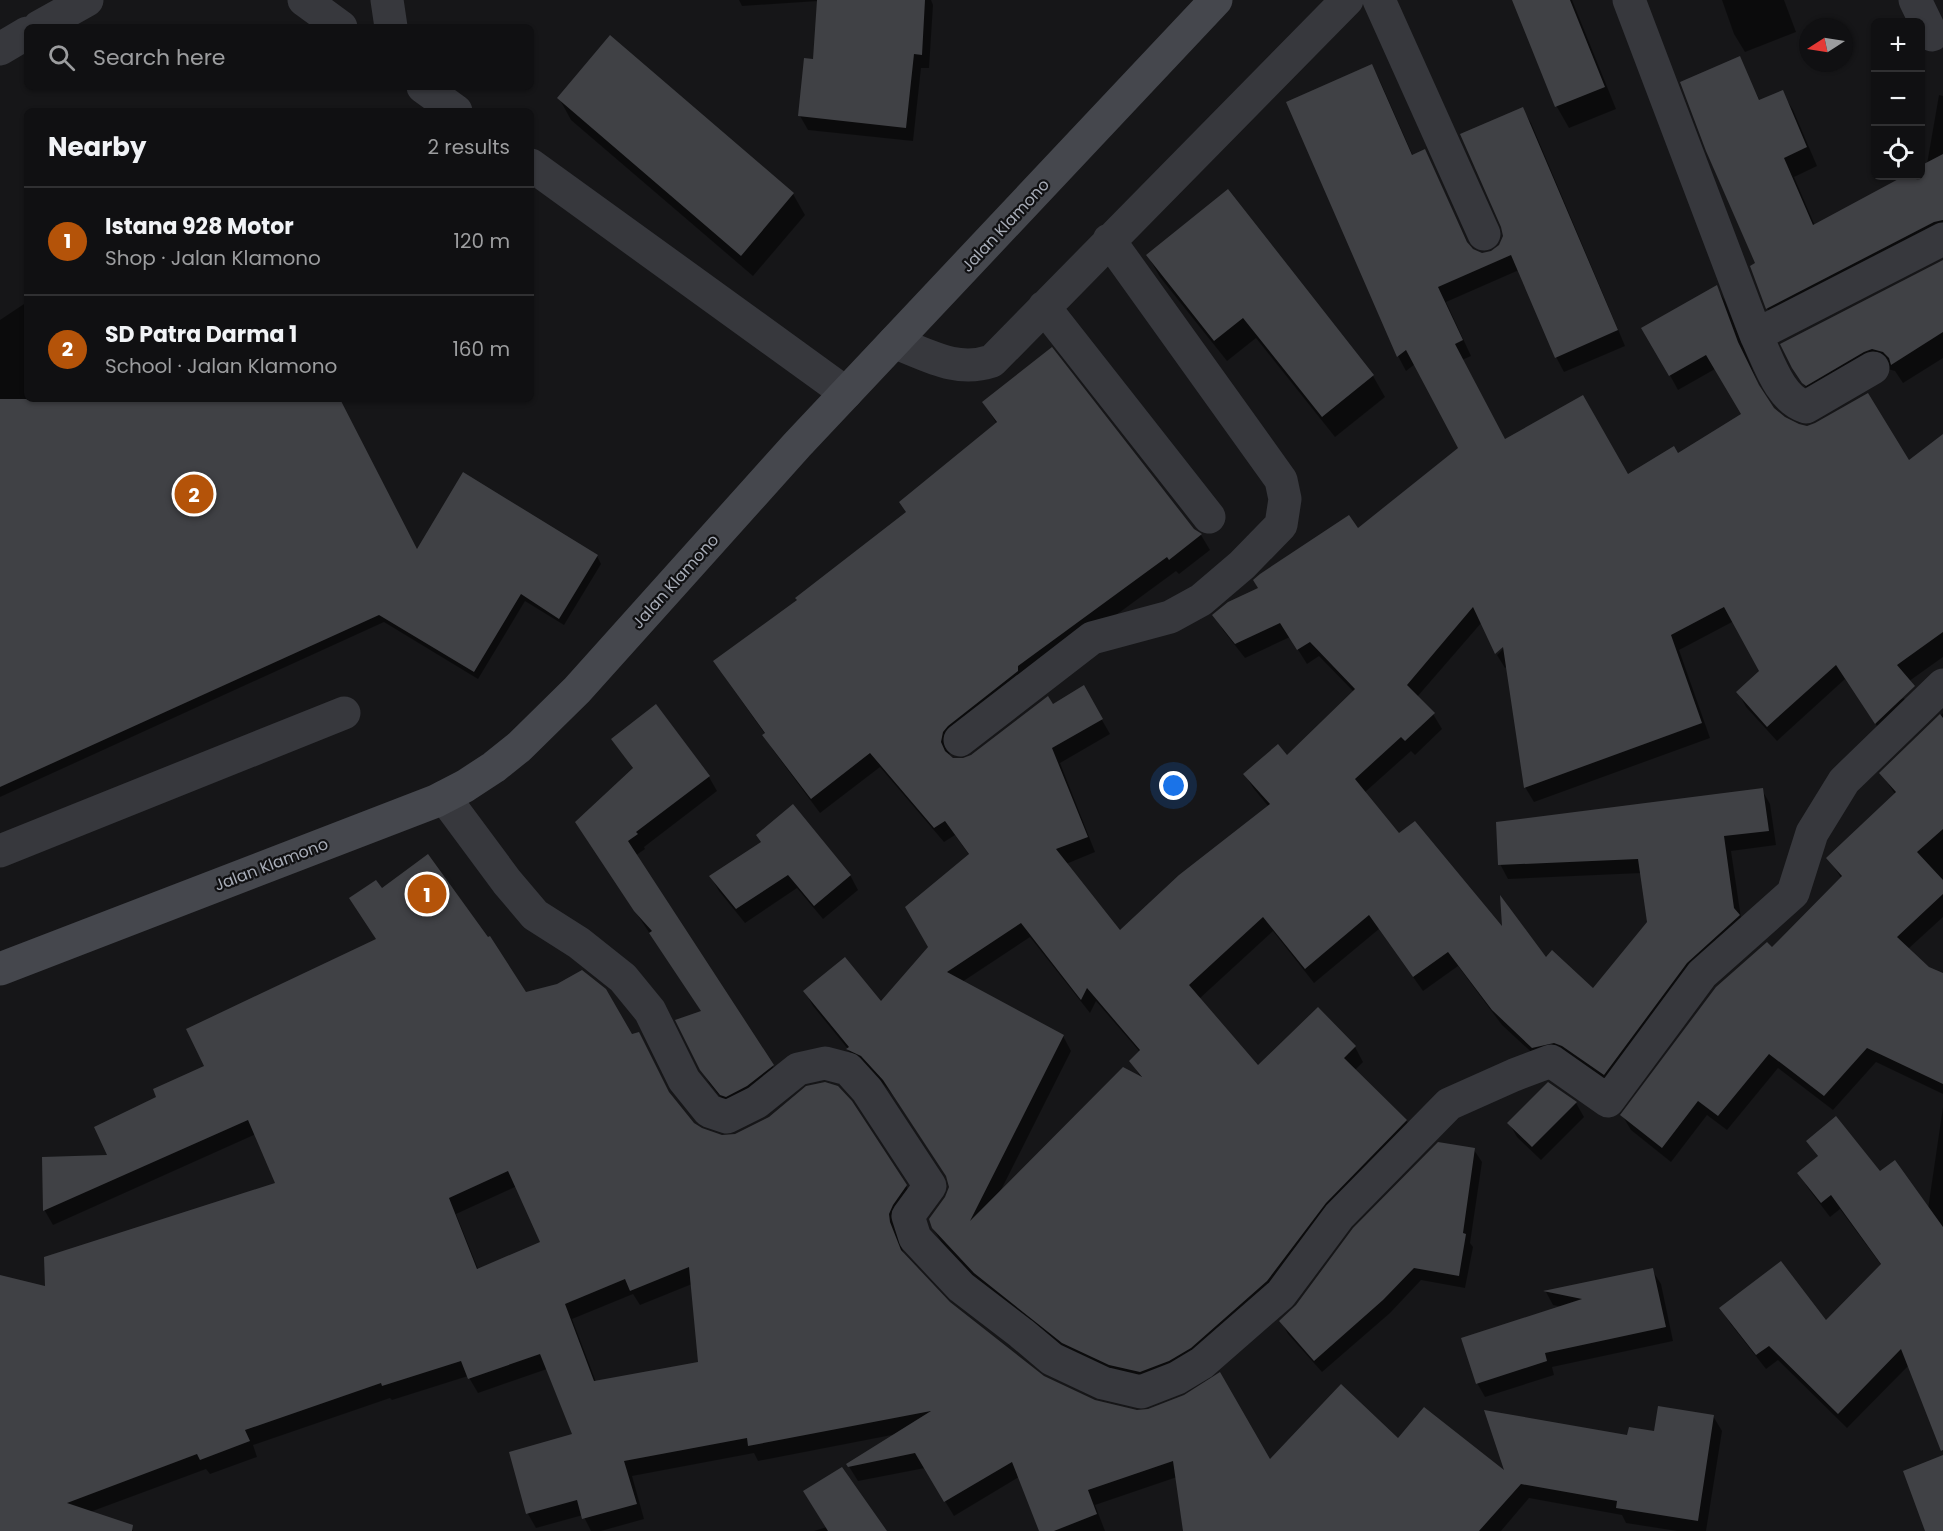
<!DOCTYPE html>
<html lang="en">
<head>
<meta charset="utf-8">
<style>
  body { margin:0; font-family:Poppins,sans-serif; background:#1e1e20; color:#f1f3f6 }
  .controls { position:absolute; right:18px; top:18px; display:grid; overflow:hidden; border-radius:9px; box-shadow:0 2px 4px #0004 }
  .controls button { width:54px; height:54px; display:grid; place-items:center; padding:0; border:0; border-bottom:2px solid #303032; background:#101012; color:#f1f3f6; font:30px sans-serif }
  .compass { position:absolute; left:1799px; top:18px; width:54px; height:54px; border-radius:50%; background:#101012; box-shadow:0 2px 4px #0004; rotate:258deg }
  .you { position:absolute; left:1174px; top:786px; width:21px; height:21px; margin:-15px; border:4px solid #fff; border-radius:50%; background:#1a73e8; box-shadow:0 0 0 9px #1a73e833 }
  .badge { display:grid; place-items:center; width:39px; height:39px; border-radius:50%; background:#b45309; color:#fff; font-size:20px; font-weight:700 }
  .pin { position:absolute; translate:-50% -50%; border:3px solid #fff; box-shadow:0 2px 6px #0006 }
  .list { margin:0; padding:0; list-style:none }
  h2 { display:flex; justify-content:space-between; align-items:center; height:78px; margin:0; padding:0 24px; font-size:26px }
  h2 small { font-size:20px; font-weight:400; color:#9c9d9f }
  .list li { display:grid; grid-template-columns:39px 1fr auto; gap:18px; align-items:center; box-sizing:border-box; height:108px; padding:0 24px; border-top:2px solid #303032 }
  .list b { display:block; font-size:22px; white-space:nowrap }
  .list p { margin:0; font-size:20px; white-space:nowrap; color:#9c9d9f }
  .list em { font-size:20px; font-style:normal; color:#9c9d9f }
  .icon { flex:none; width:33px; height:33px; fill:none; stroke:currentColor; stroke-width:2; stroke-linecap:round; stroke-linejoin:round }
  .map { position:relative; flex:none; width:1943px; height:1531px; overflow:hidden }
  .search { position:absolute; background:#101012; box-shadow:0 2px 4px #0004; left:24px; top:24px; width:510px; height:66px; display:flex; align-items:center; gap:15px; box-sizing:border-box; padding:0 21px; border-radius:9px; color:#9c9d9f; font-size:22px }
  .panel { position:absolute; background:#101012; box-shadow:0 2px 4px #0004; left:24px; top:108px; width:510px; height:294px; border-radius:9px }
  .map>svg:first-child { display:block }
  .shadow { fill:#0007; fill-rule:evenodd }
  .building { fill:#404145; fill-rule:evenodd }
  .lines { fill:none; stroke-linecap:round; stroke-linejoin:round }
  .minor { stroke:#37383d; stroke-width:33 }
  .secondary { stroke:#45474d; stroke-width:33 }
  .labels { text-anchor:middle; stroke-width:4.5; stroke-linejoin:round; paint-order:stroke }
  .street-label { font-size:16px; fill:#a8adb8; stroke:#111113 }
</style>
</head>
<body>
<div class="map">
<svg width="1943" height="1531" viewBox="0 0 1943 1531">
  <rect width="100%" height="100%" fill="#161618"/>
  <path class="shadow" d="M 739,0 L 931,0 L 933,5 L 929,68 L 921,68 L 913,141 L 808,130 L 800,116 L 814,60 L 818,1 L 742,6 Z
    M 1514,0 L 1572,0 L 1616,109 L 1569,128 L 1557,107 Z
    M 1722,0 L 1784,0 L 1796,32 L 1745,52 L 1734,34 Z
    M 611,37 L 793,194 L 805,215 L 753,276 L 571,120 L 559,98 Z
    M 1739,58 L 1760,101 L 1782,92 L 1793,110 L 1817,166 L 1794,177 L 1815,226 L 1907,176 L 1920,176 L 1927,164 L 1939,95 L 1943,96 L 1943,242 L 1778,327 L 1767,308 L 1757,264 Z
    M 1372,66 L 1380,81 L 1413,156 L 1425,151 L 1470,248 L 1481,254 L 1492,253 L 1500,246 L 1504,237 L 1522,109 L 1531,123 L 1625,346 L 1564,372 L 1556,357 L 1519,270 L 1446,302 L 1471,356 L 1462,360 L 1505,441 L 1627,476 L 1678,456 L 1743,414 L 1715,369 L 1678,390 L 1644,328 L 1716,287 L 1725,301 L 1761,391 L 1775,411 L 1788,421 L 1908,462 L 1943,436 L 1943,657 L 1867,711 L 1845,679 L 1777,741 L 1746,707 L 1738,692 L 1760,671 L 1734,621 L 1679,650 L 1710,738 L 1534,802 L 1525,787 L 1507,666 L 1505,668 L 1497,655 L 1509,643 L 1482,622 L 1417,697 L 1433,714 L 1442,729 L 1415,755 L 1411,751 L 1364,793 L 1399,835 L 1503,930 L 1593,990 L 1649,923 L 1642,873 L 1508,879 L 1500,864 L 1762,790 L 1770,804 L 1776,845 L 1731,851 L 1741,918 L 1613,1089 L 1542,1062 L 1502,1025 L 1458,966 L 1423,991 L 1379,929 L 1314,983 L 1273,931 L 1199,999 L 1258,1067 L 1355,1047 L 1363,1062 L 1355,1070 L 1406,1120 L 1415,1135 L 1275,1296 L 1149,1387 L 1072,1358 L 984,1288 L 942,1243 L 933,1228 L 950,1187 L 948,1178 L 893,1095 L 872,1071 L 856,1064 L 848,1049 L 813,1006 L 805,992 L 881,1003 L 930,947 L 970,856 L 955,835 L 944,842 L 880,767 L 820,813 L 773,750 L 764,735 L 765,734 L 724,676 L 799,601 L 907,513 L 901,503 L 997,424 L 984,403 L 1193,530 L 1201,535 L 1210,550 L 1179,574 L 1176,571 L 1026,681 L 951,748 L 949,756 L 953,759 L 963,760 L 1083,687 L 1110,734 L 1060,763 L 1095,852 L 1066,864 L 1119,932 L 1269,807 L 1254,789 L 1245,775 L 1287,757 L 1354,692 L 1319,656 L 1307,664 L 1290,637 L 1245,658 L 1223,630 L 1214,615 L 1358,531 L 1460,449 L 1415,364 L 1406,371 L 1398,356 L 1288,103 ZM 1030,937 L 1090,1013 L 1096,1001 L 1140,1052 L 1131,1061 L 1141,1078 L 1000,1192 L 1071,1051 L 1063,1036 L 962,982 Z
    M 1148,256 L 1373,376 L 1385,397 L 1335,437 L 1256,338 L 1227,361 L 1160,277 Z
    M 1943,262 L 1943,358 L 1903,383 L 1895,371 L 1884,368 L 1815,402 L 1793,367 Z
    M 27,302 L 27,399 L 339,399 L 417,552 L 597,556 L 601,564 L 564,625 L 525,601 L 478,679 L 384,622 L 0,797 L 0,320 Z
    M 1904,698 L 1911,711 L 1877,726 L 1869,713 Z
    M 656,707 L 709,777 L 717,791 L 644,847 L 645,849 L 635,856 L 781,1079 L 730,1109 L 710,1084 L 701,1069 L 702,1012 L 585,836 L 634,770 L 613,739 Z
    M 1943,713 L 1943,917 L 1908,949 L 1928,968 L 1943,975 L 1943,1094 L 1876,1062 L 1833,1110 L 1778,1068 L 1727,1130 L 1707,1115 L 1671,1162 L 1631,1130 L 1622,1115 L 1772,949 L 1842,879 L 1828,858 L 1895,794 L 1881,773 Z
    M 762,843 L 850,875 L 858,890 L 823,919 L 797,888 L 745,923 L 719,891 L 711,877 Z
    M 381,890 L 525,994 L 631,1036 L 639,1033 L 671,1096 L 693,1124 L 702,1130 L 906,1186 L 915,1201 L 898,1238 L 905,1257 L 949,1303 L 1039,1375 L 1095,1401 L 1270,1461 L 1398,1440 L 1507,1474 L 1628,1437 L 1655,1433 L 1713,1416 L 1722,1431 L 1706,1531 L 1677,1531 L 1626,1523 L 1622,1515 L 1529,1498 L 1501,1531 L 1185,1531 L 1177,1477 L 1095,1505 L 1105,1531 L 1041,1531 L 1019,1477 L 954,1516 L 925,1468 L 858,1481 L 848,1465 L 897,1434 L 758,1461 L 754,1453 L 632,1476 L 644,1519 L 601,1531 L 591,1531 L 583,1515 L 536,1528 L 528,1514 L 511,1453 L 574,1435 L 547,1369 L 478,1393 L 468,1376 L 392,1400 L 390,1398 L 253,1445 L 257,1457 L 210,1474 L 206,1469 L 90,1512 L 130,1525 L 133,1531 L 0,1531 L 0,1277 L 46,1288 L 277,1184 L 256,1134 L 53,1225 L 45,1211 L 43,1158 L 109,1156 L 158,1098 L 206,1067 L 377,940 ZM 517,1186 L 542,1243 L 478,1269 L 456,1214 ZM 692,1284 L 700,1363 L 596,1382 L 572,1319 L 633,1294 L 640,1305 Z
    M 1576,1103 L 1584,1117 L 1541,1160 L 1517,1137 L 1509,1123 Z
    M 1943,1107 L 1943,1452 L 1909,1365 L 1847,1428 L 1778,1360 L 1766,1369 L 1730,1323 L 1721,1309 L 1826,1323 L 1882,1266 L 1840,1209 L 1830,1217 L 1808,1188 L 1799,1173 L 1819,1158 L 1808,1141 L 1880,1173 L 1928,1209 Z
    M 1474,1150 L 1482,1162 L 1470,1243 L 1473,1247 L 1465,1288 L 1421,1280 L 1390,1313 L 1322,1372 L 1288,1334 L 1281,1321 Z
    M 1652,1270 L 1661,1284 L 1673,1341 L 1552,1367 L 1554,1375 L 1485,1397 L 1477,1383 L 1562,1307 L 1553,1305 L 1546,1292 Z
    M 827,1527 L 886,1531 L 814,1531 Z"/>
  <path class="building" d="M 817,0 L 925,0 L 922,55 L 914,54 L 906,128 L 798,116 L 804,58 L 813,59 Z
    M 1512,0 L 1570,0 L 1605,87 L 1555,107 Z
    M 610,35 L 794,193 L 741,256 L 557,98 Z
    M 1740,56 L 1759,100 L 1783,90 L 1807,147 L 1784,158 L 1813,225 L 1904,176 L 1920,176 L 1920,166 L 1943,154 L 1943,220 L 1934,222 L 1766,309 L 1750,266 L 1755,263 L 1706,151 L 1680,82 Z
    M 1372,64 L 1412,155 L 1425,149 L 1467,242 L 1473,249 L 1482,253 L 1491,251 L 1499,245 L 1503,236 L 1501,227 L 1460,134 L 1523,107 L 1618,330 L 1555,358 L 1511,255 L 1438,287 L 1463,340 L 1455,344 L 1505,439 L 1583,395 L 1628,474 L 1674,446 L 1678,453 L 1741,414 L 1706,355 L 1669,376 L 1641,328 L 1717,285 L 1738,342 L 1759,385 L 1774,408 L 1785,417 L 1799,424 L 1807,426 L 1815,423 L 1868,393 L 1909,460 L 1943,434 L 1943,632 L 1897,665 L 1915,686 L 1875,724 L 1836,665 L 1767,727 L 1736,692 L 1759,671 L 1724,607 L 1671,635 L 1702,723 L 1524,788 L 1503,647 L 1495,654 L 1473,607 L 1407,685 L 1435,713 L 1405,741 L 1401,737 L 1355,779 L 1399,833 L 1415,821 L 1502,926 L 1500,895 L 1546,957 L 1552,950 L 1593,988 L 1647,922 L 1638,859 L 1498,865 L 1496,822 L 1763,788 L 1769,831 L 1724,836 L 1734,908 L 1740,915 L 1687,963 L 1604,1075 L 1562,1046 L 1554,1043 L 1532,1048 L 1492,1010 L 1448,952 L 1413,977 L 1369,915 L 1305,969 L 1263,917 L 1189,985 L 1258,1065 L 1318,1007 L 1356,1046 L 1344,1058 L 1407,1120 L 1326,1203 L 1267,1281 L 1191,1348 L 1169,1361 L 1140,1372 L 1109,1365 L 1062,1343 L 974,1273 L 932,1228 L 929,1219 L 945,1197 L 949,1187 L 946,1176 L 883,1080 L 861,1056 L 846,1049 L 849,1047 L 803,991 L 845,957 L 881,1001 L 928,947 L 905,907 L 969,854 L 945,821 L 934,828 L 870,753 L 811,799 L 762,735 L 765,733 L 713,661 L 797,600 L 795,598 L 906,512 L 899,502 L 997,422 L 982,402 L 1052,347 L 1194,529 L 1202,534 L 1169,560 L 1167,557 L 1018,666 L 1018,671 L 948,726 L 943,732 L 941,742 L 945,751 L 953,758 L 963,758 L 971,755 L 1048,696 L 1053,704 L 1084,685 L 1103,719 L 1052,748 L 1088,837 L 1056,849 L 1120,930 L 1179,875 L 1270,804 L 1243,774 L 1278,744 L 1287,755 L 1355,689 L 1310,642 L 1297,650 L 1280,623 L 1235,644 L 1212,615 L 1228,602 L 1258,588 L 1253,580 L 1260,574 L 1349,515 L 1358,528 L 1458,448 L 1406,350 L 1397,357 L 1286,102 ZM 1021,923 L 1081,1000 L 1087,988 L 1140,1050 L 1129,1061 L 1142,1077 L 1123,1067 L 970,1221 L 1064,1035 L 947,972 Z
    M 1228,189 L 1374,375 L 1322,417 L 1243,318 L 1214,341 L 1146,255 Z
    M 1943,260 L 1943,332 L 1891,365 L 1889,358 L 1883,352 L 1872,349 L 1864,352 L 1806,386 L 1802,383 L 1792,368 L 1780,344 Z
    M 0,399 L 340,399 L 417,549 L 463,472 L 598,555 L 559,619 L 521,594 L 474,672 L 379,615 L 0,787 Z
    M 656,704 L 710,776 L 636,832 L 638,834 L 628,841 L 774,1065 L 747,1086 L 726,1097 L 720,1095 L 700,1070 L 675,1020 L 701,1011 L 649,933 L 652,931 L 634,911 L 575,822 L 633,768 L 611,739 Z
    M 1940,714 L 1943,718 L 1943,829 L 1917,852 L 1943,880 L 1943,894 L 1897,937 L 1929,967 L 1943,973 L 1943,1084 L 1867,1048 L 1824,1096 L 1769,1054 L 1718,1116 L 1698,1101 L 1662,1148 L 1620,1115 L 1716,987 L 1767,942 L 1772,947 L 1842,876 L 1826,858 L 1896,792 L 1879,773 Z
    M 793,804 L 851,875 L 814,906 L 788,875 L 736,909 L 709,876 L 761,842 L 756,835 Z
    M 428,854 L 488,937 L 490,936 L 526,992 L 557,984 L 582,970 L 606,989 L 632,1034 L 639,1032 L 669,1092 L 694,1123 L 702,1128 L 722,1135 L 735,1134 L 769,1117 L 806,1086 L 825,1082 L 838,1086 L 852,1101 L 907,1185 L 893,1205 L 889,1214 L 890,1222 L 901,1250 L 950,1302 L 1044,1376 L 1095,1400 L 1137,1410 L 1148,1409 L 1184,1395 L 1220,1372 L 1270,1459 L 1341,1384 L 1398,1438 L 1424,1407 L 1504,1470 L 1484,1410 L 1627,1435 L 1629,1427 L 1654,1431 L 1658,1406 L 1714,1415 L 1698,1521 L 1616,1508 L 1617,1501 L 1521,1484 L 1479,1531 L 1183,1531 L 1173,1461 L 1088,1490 L 1097,1514 L 1054,1531 L 1039,1531 L 1012,1462 L 944,1502 L 915,1453 L 848,1467 L 846,1464 L 931,1411 L 748,1446 L 747,1438 L 624,1461 L 637,1504 L 582,1519 L 577,1500 L 526,1514 L 509,1452 L 572,1434 L 540,1354 L 468,1379 L 461,1361 L 382,1386 L 381,1383 L 245,1430 L 250,1441 L 200,1460 L 197,1454 L 67,1503 L 133,1525 L 132,1531 L 0,1531 L 0,1275 L 45,1286 L 44,1257 L 275,1183 L 248,1120 L 43,1211 L 42,1157 L 107,1155 L 94,1127 L 156,1097 L 153,1089 L 204,1066 L 186,1029 L 376,939 L 349,898 L 376,880 L 382,888 ZM 508,1171 L 540,1242 L 477,1269 L 449,1198 ZM 689,1267 L 698,1362 L 594,1381 L 565,1304 L 625,1279 L 630,1291 Z
    M 1548,1082 L 1577,1102 L 1532,1147 L 1507,1123 Z
    M 1836,1116 L 1880,1171 L 1895,1160 L 1943,1227 L 1943,1450 L 1941,1451 L 1901,1349 L 1838,1414 L 1769,1346 L 1756,1355 L 1719,1308 L 1781,1261 L 1826,1320 L 1881,1264 L 1831,1195 L 1821,1203 L 1797,1173 L 1818,1156 L 1806,1141 Z
    M 1438,1142 L 1475,1148 L 1463,1233 L 1466,1234 L 1459,1276 L 1414,1268 L 1383,1300 L 1314,1361 L 1279,1321 L 1296,1305 L 1353,1228 Z
    M 1653,1268 L 1666,1327 L 1545,1353 L 1547,1361 L 1476,1384 L 1461,1338 L 1582,1299 L 1543,1291 Z
    M 1943,1455 L 1943,1531 L 1925,1531 L 1903,1471 Z
    M 842,1467 L 887,1531 L 828,1531 L 803,1491 Z"/>
  <g class="lines">
    <path class="minor" d="M 304,0 L 341,27
      M 387,0 L 391,27
      M 1379,0 L 1484,234
      M 1629,0 L 1756,335 C 1768,359 1779,399 1806,407 L 1873,368
      M 1915,0 L 1932,35
      M 39,27 L 87,0
      M 0,49 L 27,33
      M 423,87 L 456,111
      M 531,165 L 846,393
      M 1044,307 L 1209,517
      M 1756,335 L 1943,239
      M 894,342 C 928,355 956,373 992,361 L 1347,0
      M 960,740 L 1092,638 L 1170,617 L 1201,600 L 1242,565 L 1281,525 L 1285,499 L 1281,480 L 1109,240
      M 444,797 L 507,882 L 535,915 L 579,943 L 623,978 L 650,1011 L 684,1080 L 709,1111 L 727,1117 L 757,1102 L 798,1069 L 825,1063 L 848,1069 L 867,1090 L 930,1186 L 908,1216 L 915,1238 L 961,1287 L 1021,1333 L 1052,1359 L 1103,1383 L 1141,1392 L 1177,1378 L 1202,1363 L 1281,1294 L 1339,1216 L 1449,1104 L 1514,1075 L 1551,1061 L 1608,1101 L 1702,974 L 1793,893 L 1812,833 L 1844,781 L 1943,685
      M 0,851 L 344,713"/>
    <path class="secondary" d="M 0,969 L 436,801 L 465,786 L 494,767 L 519,747 L 577,690 L 797,445 L 1216,0"/>
  </g>
  <g class="labels">
    <g class="street-label">
      <text transform="translate(1005 225) rotate(-47)" y="6">Jalan Klamono</text>
      <text transform="translate(675 581) rotate(-48)" y="6">Jalan Klamono</text>
      <text transform="translate(271 864) rotate(-21)" y="6">Jalan Klamono</text>
    </g>
  </g>
</svg>
<div class="controls">
<button>+</button>
<button>−</button>
<button><svg class="icon" aria-label="locate" viewBox="0 0 24 24"><circle cx="12" cy="12" r="6"/><path d="M12 2v4M12 18v4M2 12h4M18 12h4"/></svg></button>
</div>
<svg class="compass" viewBox="-18 -18 36 36"><path d="M0-13l5 13h-10z" fill="#e53935"/><path d="M0 13l5-13h-10z" fill="#9c9d9f"/></svg>
<div class="you"></div>
<div class="pin badge" style="left:427px;top:894px">1</div>
<div class="pin badge" style="left:194px;top:494px">2</div>
<div class="search"><svg class="icon" aria-label="search" viewBox="0 0 24 24"><circle cx="10" cy="10" r="6"/><path d="M15 15l6 6"/></svg>Search here</div>
<section class="panel">
<h2>Nearby<small>2 results</small></h2>
<ul class="list">
<li><span class="badge">1</span><div><b>Istana 928 Motor</b><p>Shop · Jalan Klamono</p></div><em>120 m</em></li>
<li><span class="badge">2</span><div><b>SD Patra Darma 1</b><p>School · Jalan Klamono</p></div><em>160 m</em></li>
</ul>
</section>
</div>
</body>
</html>
